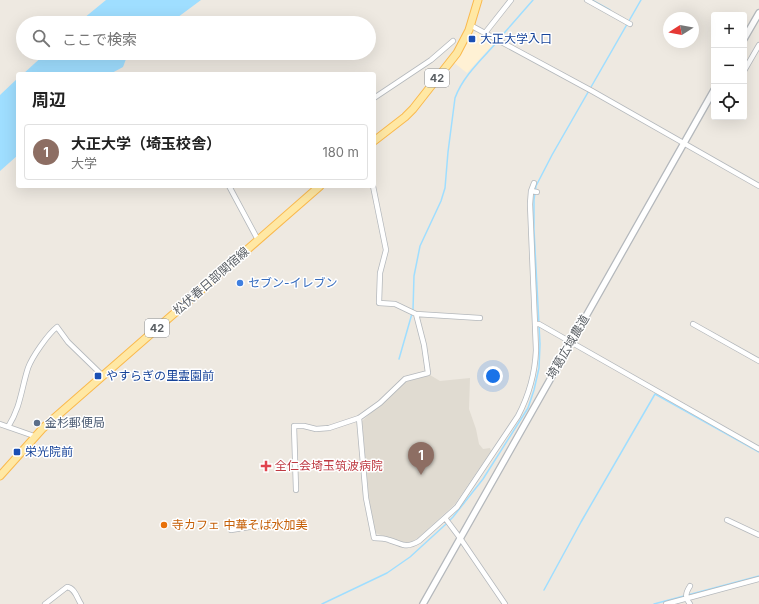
<!DOCTYPE html>
<html lang="ja">
<head>
<meta charset="utf-8">
<style>
  body { margin:0; font-family:Inter,"Noto Sans JP",sans-serif; background:#f2f2f2; color:#222 }
  .controls { position:absolute; right:12px; top:12px; display:grid; overflow:hidden; border-radius:4px; box-shadow:0 4px 16px #0002 }
  .controls button { width:36px; height:36px; display:grid; place-items:center; padding:0; border:0; border-bottom:1px solid #e0e0e0; background:#fff; color:#222; font:20px sans-serif }
  .compass { position:absolute; left:663px; top:12px; width:36px; height:36px; border-radius:50%; background:#fff; box-shadow:0 4px 16px #0002; rotate:259deg }
  .you { position:absolute; left:493px; top:376px; width:14px; height:14px; margin:-10px; border:3px solid #fff; border-radius:50%; background:#1a73e8; box-shadow:0 0 0 6px #1a73e833 }
  .badge { display:grid; place-items:center; width:26px; height:26px; border-radius:50%; background:#2563eb; color:#fff; font-size:13px; font-weight:700 }
  .pin { position:absolute; translate:-50% -33px; filter:drop-shadow(0 1px 2px #0008) }
  .pin::after { content:''; position:absolute; top:21px; width:14px; height:12px; background:inherit; clip-path:polygon(0 0,100% 0,50% 100%) }
  .list { margin:0; padding:0; list-style:none }
  h2 { display:flex; justify-content:space-between; align-items:center; height:52px; margin:0; padding:0 16px; font-size:17px }
  h2 small { font-size:13px; font-weight:400; color:#767676 }
  .list li { display:grid; grid-template-columns:26px 1fr auto; gap:12px; align-items:center; box-sizing:border-box; height:56px; margin:0 8px 8px; padding:0 8px; border:1px solid #e0e0e0; border-radius:4px }
  .list b { display:block; font-size:15px; white-space:nowrap }
  .list p { margin:0; font-size:13px; white-space:nowrap; color:#767676 }
  .list em { font-size:13px; font-style:normal; color:#767676 }
  .icon { flex:none; width:22px; height:22px; fill:none; stroke:currentColor; stroke-width:2; stroke-linecap:round; stroke-linejoin:round }
  .map { position:relative; flex:none; width:759px; height:604px; overflow:hidden }
  .search { position:absolute; background:#fff; box-shadow:0 4px 16px #0002; left:16px; top:16px; width:360px; height:44px; display:flex; align-items:center; gap:10px; box-sizing:border-box; padding:0 14px; border-radius:22px; color:#767676; font-size:15px }
  .panel { position:absolute; background:#fff; box-shadow:0 4px 16px #0002; left:16px; top:72px; width:360px; height:116px; border-radius:4px }
  .map>svg:first-child { display:block }
  .commercial { fill:#fff1d4 }
  .education { fill:#e0dbd1 }
  .water { fill:#9fdeff }
  .lines { fill:none; stroke-linecap:round; stroke-linejoin:round }
  .stream { stroke:#9fdeff; stroke-width:1.5 }
  .minor-casing { stroke:#b4b8bc; stroke-width:6 }
  .tertiary-casing { stroke:#b4b8bc; stroke-width:8 }
  .primary-casing { stroke:#fab94d; stroke-width:9 }
  .minor { stroke:#fff; stroke-width:4.5 }
  .tertiary { stroke:#fff; stroke-width:5.5 }
  .primary { stroke:#ffe8a4; stroke-width:7 }
  .transit-dot { fill:#1a4fb4; stroke:#fff; stroke-width:1.5 }
  .shop-dot { fill:#3f7fe0; stroke:#fff; stroke-width:1.5 }
  .service-dot { fill:#5c6f8a; stroke:#fff; stroke-width:1.5 }
  .health-dot { fill:#e0444e; stroke:#fff; stroke-width:1.5 }
  .food-dot { fill:#e8710a; stroke:#fff; stroke-width:1.5 }
  .labels { text-anchor:middle; stroke-width:3; stroke-linejoin:round; paint-order:stroke }
  .shield { fill:#fff; stroke:#8b8e92; stroke-width:1 }
  .shield-label { font-size:11px; font-weight:bold; fill:#595e63 }
  .transit-label { font-size:12px; fill:#164399; stroke:#fff; text-anchor:start }
  .street-label { font-size:12px; fill:#595e63; stroke:#fff }
  .shop-label { font-size:12px; fill:#366cbe; stroke:#fff; text-anchor:start }
  .service-label { font-size:12px; fill:#4e5e75; stroke:#fff; text-anchor:start }
  .health-label { font-size:12px; fill:#be3a42; stroke:#fff; text-anchor:start }
  .food-label { font-size:12px; fill:#c56008; stroke:#fff; text-anchor:start }
</style>
</head>
<body>
<div class="map">
<svg width="759" height="604" viewBox="0 0 759 604">
  <rect width="100%" height="100%" fill="#eee9e1"/>
  <path class="commercial" d="M 476,32 L 479,32 L 496,41 L 467,73 L 453,62 Z"/>
  <path class="education" d="M 430,375 L 440,381 L 470,378 L 469,409 L 476,429 L 479,444 L 483,449 L 490,448 L 491,451 L 455,504 L 418,538 L 413,541 L 405,543 L 375,533 L 369,499 L 362,421 L 405,382 Z"/>
  <path class="water" d="M 106,0 L 201,0 L 170,23 L 78,23 Z
    M 46,53 L 133,53 L 126,59 L 123,67 L 110,74 L 23,74 Z
    M 18,78 L 18,155 L 0,171 L 0,95 Z"/>
  <g class="lines">
    <path class="stream" d="M 592,0 L 610,10
      M 499,39 L 533,0
      M 399,359 L 413,310 L 414,276 L 420,246 L 441,201 L 445,188 L 448,152 L 455,98 C 463,76 482,59 497,42
      M 544,590 L 581,522 L 655,394 L 759,452
      M 322,604 L 387,573 L 410,557 L 445,525 L 453,517 L 483,479 L 528,408 L 534,390 L 539,368 L 540,344 L 534,230 L 534,200 L 536,186 L 552,155 L 641,0
      M 654,604 L 759,576"/>
    <defs>
      <path id="minor" d="M 587,0 L 630,24
        M 470,25 L 592,91 L 759,186
        M 485,33 L 511,0
        M 744,71 L 759,45
        M 374,98 L 431,60 L 453,41
        M 229,186 L 258,240
        M 373,186 L 386,250 L 380,273 L 379,303 L 395,304 L 416,314 L 480,318
        M 531,191 L 537,192
        M 535,324 L 539,324 L 759,449
        M 693,324 L 759,361
        M 359,418 L 366,498 L 374,538 C 379,538 384,538 389,540 C 403,544 405,549 419,541 L 457,507 L 518,416 C 529,395 535,374 536,350 L 530,204 L 531,191 L 534,183
        M 0,424 L 34,436
        M 8,427 C 21,406 21,390 28,368 C 32,357 48,334 57,327 L 68,342 L 103,376
        M 296,490 L 294,426 L 304,426 L 316,429 L 329,428 L 359,418 L 380,403 L 405,379 L 428,373 L 424,345 L 416,314
        M 445,518 L 460,538 L 505,604
        M 727,520 L 759,535
        M 231,530 L 269,524
        M 690,586 C 685,594 685,597 690,604
        M 45,604 L 67,587 C 75,588 77,598 81,604
        M 666,604 L 759,579"/>
      <path id="tertiary" d="M 744,39 L 759,13
        M 423,604 L 714,90"/>
      <path id="primary" d="M 374,141 L 405,117 L 413,109 L 457,53 L 469,30 L 478,0
        M 0,476 L 43,428 L 320,186"/>
    </defs>
    <use href="#minor" class="minor-casing"/>
    <use href="#tertiary" class="tertiary-casing"/>
    <use href="#primary" class="primary-casing"/>
    <use href="#minor" class="minor"/>
    <use href="#tertiary" class="tertiary"/>
    <use href="#primary" class="primary"/>
  </g>
  <g class="transit-dot">
    <rect x="468" y="35" width="8" height="8" rx="2"/>
    <rect x="94" y="372" width="8" height="8" rx="2"/>
    <rect x="13" y="448" width="8" height="8" rx="2"/>
  </g>
  <circle class="shop-dot" cx="240" cy="283" r="4"/>
  <circle class="service-dot" cx="37" cy="423" r="4"/>
  <path class="health-dot" d="M264 460h4v4h4v4h-4v4h-4v-4h-4v-4h4z"/>
  <circle class="food-dot" cx="164" cy="525" r="4"/>
  <g class="labels">
    <g class="shield">
      <rect x="425" y="69" width="24" height="18" rx="3"/>
      <rect x="145" y="319" width="24" height="18" rx="3"/>
    </g>
    <g class="shield-label">
      <text x="437" y="82">42</text>
      <text x="157" y="332">42</text>
    </g>
    <g class="transit-label">
      <text x="480" y="43">大正大学入口</text>
      <text x="106" y="380">やすらぎの里霊園前</text>
      <text x="25" y="456">栄光院前</text>
    </g>
    <g class="street-label">
      <text transform="translate(211 281) rotate(-41)" y="4">松伏春日部関宿線</text>
      <text transform="translate(568 347) rotate(-60)" y="4">埼葛広域農道</text>
    </g>
    <g class="shop-label">
      <text x="248" y="287">セブン-イレブン</text>
    </g>
    <g class="service-label">
      <text x="45" y="427">金杉郵便局</text>
    </g>
    <g class="health-label">
      <text x="275" y="470">全仁会埼玉筑波病院</text>
    </g>
    <g class="food-label">
      <text x="172" y="529">寺カフェ 中華そば水加美</text>
    </g>
  </g>
</svg>
<div class="controls">
<button>+</button>
<button>−</button>
<button><svg class="icon" aria-label="locate" viewBox="0 0 24 24"><circle cx="12" cy="12" r="6"/><path d="M12 2v4M12 18v4M2 12h4M18 12h4"/></svg></button>
</div>
<svg class="compass" viewBox="-18 -18 36 36"><path d="M0-13l5 13h-10z" fill="#e53935"/><path d="M0 13l5-13h-10z" fill="#767676"/></svg>
<div class="you"></div>
<div class="pin badge" style="left:421px;top:475px;background:#8d6e63">1</div>
<div class="search"><svg class="icon" aria-label="search" viewBox="0 0 24 24"><circle cx="10" cy="10" r="6"/><path d="M15 15l6 6"/></svg>ここで検索</div>
<section class="panel">
<h2>周辺<small></small></h2>
<ul class="list">
<li><span class="badge" style="background:#8d6e63">1</span><div><b>大正大学（埼玉校舎）</b><p>大学</p></div><em>180 m</em></li>
</ul>
</section>
</div>
</body>
</html>
